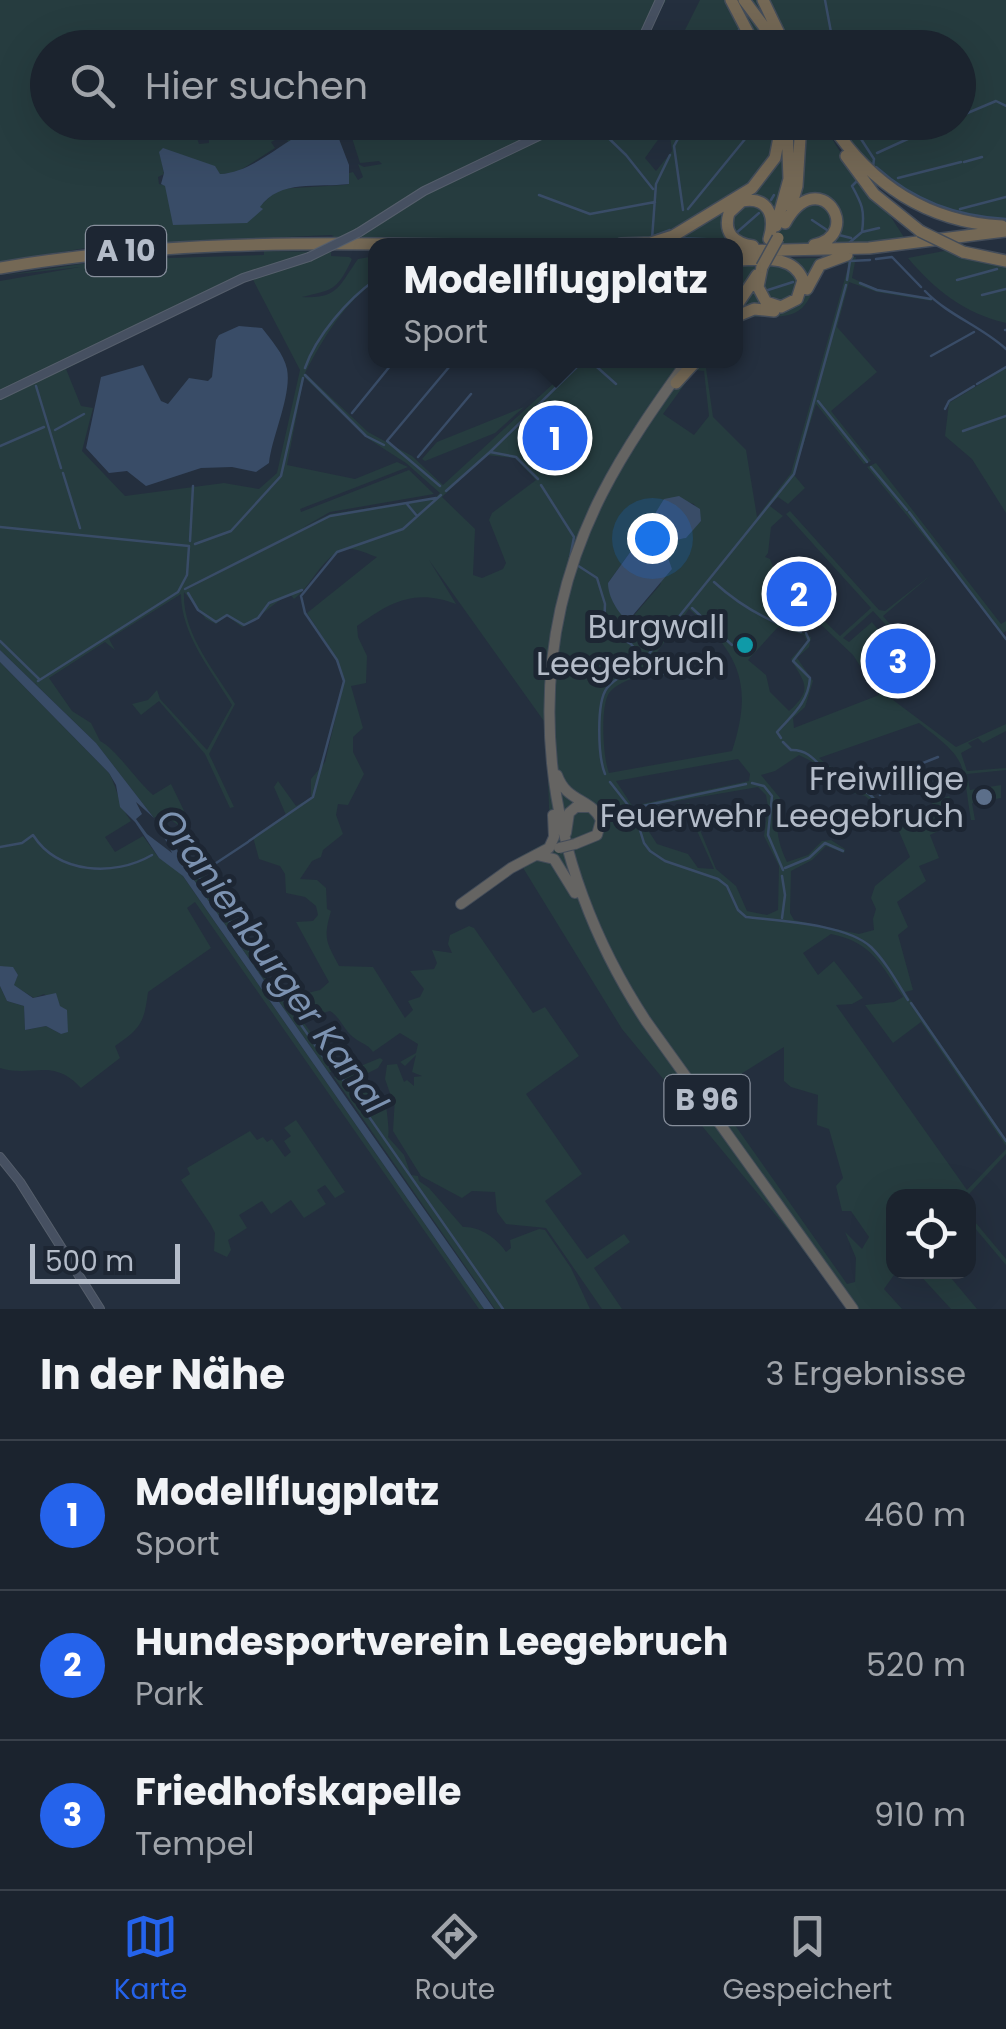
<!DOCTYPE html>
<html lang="de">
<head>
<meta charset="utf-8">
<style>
  body { margin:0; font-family:Poppins,sans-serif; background:#242b36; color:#f1f3f6 }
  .controls { position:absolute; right:30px; bottom:30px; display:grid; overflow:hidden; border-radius:20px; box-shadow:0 10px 40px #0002 }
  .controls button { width:90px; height:90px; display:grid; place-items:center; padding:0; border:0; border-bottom:2px solid #39404a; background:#1b232e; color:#f1f3f6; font:50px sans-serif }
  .scale { position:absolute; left:30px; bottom:25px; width:150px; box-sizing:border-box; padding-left:10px; border:5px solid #b4bcc9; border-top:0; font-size:28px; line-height:35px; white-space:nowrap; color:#b4bcc9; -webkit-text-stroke:8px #1d2633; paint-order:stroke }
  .you { position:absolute; left:652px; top:538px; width:35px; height:35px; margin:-25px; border:8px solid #fff; border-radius:50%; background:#1a73e8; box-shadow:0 0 0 15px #1a73e833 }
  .badge { display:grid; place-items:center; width:65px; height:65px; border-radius:50%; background:#2563eb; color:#fff; font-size:32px; font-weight:700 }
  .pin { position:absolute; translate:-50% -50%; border:5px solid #fff; box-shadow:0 2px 10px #0006 }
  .popup { position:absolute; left:368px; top:238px; width:375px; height:130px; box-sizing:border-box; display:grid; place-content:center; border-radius:20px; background:#1b232e; filter:drop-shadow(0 2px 8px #0005); font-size:32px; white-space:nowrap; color:#a0a4aa }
  .popup b { font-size:38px; color:#f1f3f6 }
  .popup::after { content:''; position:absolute; left:50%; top:100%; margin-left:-20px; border:20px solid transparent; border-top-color:#1b232e }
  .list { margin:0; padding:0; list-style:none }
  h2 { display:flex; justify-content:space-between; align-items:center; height:130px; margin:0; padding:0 40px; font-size:42px }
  h2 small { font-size:32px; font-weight:400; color:#a0a4aa }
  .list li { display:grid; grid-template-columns:65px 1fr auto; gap:30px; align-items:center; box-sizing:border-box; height:150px; padding:0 40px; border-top:2px solid #39404a }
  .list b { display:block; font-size:38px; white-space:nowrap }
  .list p { margin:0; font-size:32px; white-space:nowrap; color:#a0a4aa }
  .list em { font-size:32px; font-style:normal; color:#a0a4aa }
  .icon { flex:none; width:55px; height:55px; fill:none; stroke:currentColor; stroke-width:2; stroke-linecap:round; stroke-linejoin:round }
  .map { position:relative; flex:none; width:1006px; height:1309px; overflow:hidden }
  .search { position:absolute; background:#1b232e; box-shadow:0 10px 40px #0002; left:30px; right:30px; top:30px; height:110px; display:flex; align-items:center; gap:25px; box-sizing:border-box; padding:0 35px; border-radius:55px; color:#a0a4aa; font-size:38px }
  .sheet { height:580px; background:#1b232e }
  nav { display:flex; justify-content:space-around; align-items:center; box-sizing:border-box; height:140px; border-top:2px solid #39404a; background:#1b232e; font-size:28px; color:#a0a4aa }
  nav a { display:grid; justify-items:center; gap:5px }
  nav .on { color:#2563eb }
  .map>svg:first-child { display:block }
  .green { fill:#263c3f; fill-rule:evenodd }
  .water { fill:#394c67 }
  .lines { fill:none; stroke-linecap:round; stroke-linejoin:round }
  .stream { stroke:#394c67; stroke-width:2.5 }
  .secondary-casing { stroke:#565f6c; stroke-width:10 }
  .trunk-casing { stroke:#434c59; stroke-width:12 }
  .motorway-casing { stroke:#434c59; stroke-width:14 }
  .secondary { stroke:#465061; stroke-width:8 }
  .trunk { stroke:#656462; stroke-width:10 }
  .motorway { stroke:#746855; stroke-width:11 }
  .secondary-bridge-casing { stroke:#565f6c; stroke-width:10; stroke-linecap:butt }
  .trunk-bridge-casing { stroke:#434c59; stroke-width:12; stroke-linecap:butt }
  .motorway-bridge-casing { stroke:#434c59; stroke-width:14; stroke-linecap:butt }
  .secondary-bridge { stroke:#465061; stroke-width:8 }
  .trunk-bridge { stroke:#656462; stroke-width:10 }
  .motorway-bridge { stroke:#746855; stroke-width:11 }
  .culture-dot { fill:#0f9aa8; stroke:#1d2633; stroke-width:4 }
  .service-dot { fill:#5c6f8a; stroke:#1d2633; stroke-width:4 }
  .labels { text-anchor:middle; stroke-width:10; stroke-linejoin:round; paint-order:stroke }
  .shield { fill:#1d2633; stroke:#878f9c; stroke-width:2.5 }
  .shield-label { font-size:30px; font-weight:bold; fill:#b4bcc9 }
  .poi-label { font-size:32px; fill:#b4bcc9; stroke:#1d2633; text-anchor:end }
  .water-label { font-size:35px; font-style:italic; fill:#7c92b1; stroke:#1d2633 }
</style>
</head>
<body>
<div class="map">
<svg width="1006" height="1309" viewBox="0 0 1006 1309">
  <rect width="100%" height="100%" fill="#242f3e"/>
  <path class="green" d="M 0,0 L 666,0 L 645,40 L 662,47 L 48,48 L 48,122 L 201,123 L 194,129 L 199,144 L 209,143 L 209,131 L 203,123 L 212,123 L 211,132 L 221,133 L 224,123 L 316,123 L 288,142 L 285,135 L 271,142 L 275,148 L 236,173 L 220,174 L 160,152 L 164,174 L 158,177 L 159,184 L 259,207 L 278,189 L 343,185 L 349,184 L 349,173 L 353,172 L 358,180 L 363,177 L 358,164 L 364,167 L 382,164 L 379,161 L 360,163 L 352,138 L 360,135 L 350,123 L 666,123 L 667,127 L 645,158 L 656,171 L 672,151 L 669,129 L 680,123 L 779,123 L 778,139 L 763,174 L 664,238 L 554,243 L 328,239 L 334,236 L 331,235 L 104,245 L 0,262 Z
    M 700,0 L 1006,0 L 1006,220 C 961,219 908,204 875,171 C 860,157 848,139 835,123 L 958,122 L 958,48 L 676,48 Z
    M 783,122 L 822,123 L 846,161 L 853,158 L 907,242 L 821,245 L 836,233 C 844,199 810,183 791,211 L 812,199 L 831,208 L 835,222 L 832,234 L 814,244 L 776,245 L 778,241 C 757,242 729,255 728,219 L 740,203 C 759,198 772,208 771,227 L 774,225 L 767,205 L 749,198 L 734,204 L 726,220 L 729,235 L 742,246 L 655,244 C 675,238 692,227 711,215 C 750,192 782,173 783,122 Z
    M 949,250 L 1006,265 L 1006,323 C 964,313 935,290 908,258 Z
    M 264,251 L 331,252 L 331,256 L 349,257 L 352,259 C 336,293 332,289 302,297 C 339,299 339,285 358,259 L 375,256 L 375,282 C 343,304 323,339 305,373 L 368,432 L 412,456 L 443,485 L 578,361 L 705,361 L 713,417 L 746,450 L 757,517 L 791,473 L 848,267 L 847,261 C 813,259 820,291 802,308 C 783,325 758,308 735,324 L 735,261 L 755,261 L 753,267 L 764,267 L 777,259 L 856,257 L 852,278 L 877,289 L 930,298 L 932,301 L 877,292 L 849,282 L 837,327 L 877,372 L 831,411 L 871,461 L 864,464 L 816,404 L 794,475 L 805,488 L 788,504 L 778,497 L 770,506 L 783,516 L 771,527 L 768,553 L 765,557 L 770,559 L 777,577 L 799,560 L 832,595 L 814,611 L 840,636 L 871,608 L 786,514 L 790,511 L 879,610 L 885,611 L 931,575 L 883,616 L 901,637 L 899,639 L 873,611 L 843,638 L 849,642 L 872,622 L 911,672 L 882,685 L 889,697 L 956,747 L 1006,724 L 1006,731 L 983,743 L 978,738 L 968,743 L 972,747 L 961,753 L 967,771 L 1006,768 L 1006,770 L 967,774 L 970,790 L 1001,785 L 1001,798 L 972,803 L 975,820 L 971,820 C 961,760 970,762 919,723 L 819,758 C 840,777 881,786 882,816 L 876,815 L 872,802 L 865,796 L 842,790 L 811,761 L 799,755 L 775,771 L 761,775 L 780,798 C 775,823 776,839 787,862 L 808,855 L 822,841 L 831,840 L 845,849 L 844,853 L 826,846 L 812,860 L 791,871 L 790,913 L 794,920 L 859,934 L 874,930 L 873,919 L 876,909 L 871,898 L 875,886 L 910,857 L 898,829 L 937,814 L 932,803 L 949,796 L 954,809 L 946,813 L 950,825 L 930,835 L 939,858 L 919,866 L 926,881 L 897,902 L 908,927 L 898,935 L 913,990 L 905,992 L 1006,1139 L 1006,1146 L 921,1022 L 893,1043 L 865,1005 L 894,1002 L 903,997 C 881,965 872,942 831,934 L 803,953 L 818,975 L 834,961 L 863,998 L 852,1004 L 836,1005 L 967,1190 L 1006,1149 L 1006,1154 L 969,1194 L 973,1200 L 970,1216 L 1006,1259 L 1006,1265 L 969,1221 L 968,1196 L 894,1196 L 894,1272 L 896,1272 L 884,1289 L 902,1309 L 847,1309 L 788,1230 L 622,1029 L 517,858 L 545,843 L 550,835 L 546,724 L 429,560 L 456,604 C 415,588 390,602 357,626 L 358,637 L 367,656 L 366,683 L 351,686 L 363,728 L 353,737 L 353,752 L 364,774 L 348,805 L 338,804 L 336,815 L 343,834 L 323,850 L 321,857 L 312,861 L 300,879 L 317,880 L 326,888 L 327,909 L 331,911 C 323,939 326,941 339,966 L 373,967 L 405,1018 L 413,1010 L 408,1001 L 420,997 L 424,989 L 410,971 L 434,969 L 437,963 L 432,950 L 452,953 L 448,944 L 450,935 L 469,926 L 474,928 L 533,1013 L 545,1007 L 579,1056 L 526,1094 L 582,1174 L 545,1201 L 587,1259 L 624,1234 L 630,1242 L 594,1268 L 622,1309 L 602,1309 L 546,1228 L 506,1224 L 497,1212 L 495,1192 L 472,1191 L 462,1198 L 421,1176 L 393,1131 L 395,1097 L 391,1096 L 385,1079 L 387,1065 L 397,1064 L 404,1082 L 407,1080 L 414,1086 L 414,1077 L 422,1076 L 412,1072 L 416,1055 L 405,1066 L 400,1062 L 416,1053 L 418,1044 L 400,1033 L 373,1052 C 367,1043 361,1044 353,1037 C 343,1029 341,1018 330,1011 L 301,1019 L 337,1068 L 329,1073 L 189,873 L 178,850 L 183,847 L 290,1006 L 295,996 L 320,990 L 329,982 L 296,922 L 313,921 L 318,915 L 316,906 L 305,897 L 286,893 L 285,874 L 280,866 L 259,859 L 253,837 L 286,815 L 274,787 L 278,781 L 296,806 L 311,798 L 311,779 L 325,762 L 344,682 L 338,661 L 307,613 L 377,557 C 368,554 355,547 346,549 C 324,553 311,587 294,599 L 290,594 C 271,604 261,618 242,627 L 227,616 L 216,624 L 206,619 L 184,592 C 182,633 214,670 235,704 L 209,754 L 234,807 L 230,808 L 205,754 L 159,701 L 141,715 L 132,704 L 148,700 L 157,690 L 160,699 L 207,750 L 232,705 C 212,671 181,635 181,594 L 109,639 L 115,650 L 105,642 L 49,678 L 72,711 L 91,723 L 100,741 C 116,749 135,779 153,795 L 171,784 L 188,819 L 178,825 L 162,813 L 154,818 L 95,742 L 0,650 L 0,281 L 80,267 L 0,276 L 108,260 L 264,255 ZM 251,276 L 300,370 L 277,473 L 259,489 L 224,483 L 125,496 L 82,451 L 93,408 L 81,406 L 66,369 ZM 695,370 L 704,371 L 709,416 L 694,435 L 663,414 ZM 304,377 L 367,438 L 406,463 L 440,493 L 435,498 L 330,514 L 302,528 L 330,512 L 434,494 L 409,470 L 301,512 L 300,509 L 408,467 L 397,462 L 355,479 L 287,465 ZM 486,455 L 515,458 L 536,480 L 492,513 L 489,520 L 506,563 L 503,569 L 482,578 L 473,575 L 475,529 L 442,497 ZM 672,498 L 694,504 L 701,521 L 672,544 L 660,585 L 629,621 L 614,604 L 608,583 L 636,544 L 651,542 C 658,523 652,508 672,498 ZM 796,601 L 853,655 L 879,695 L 794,728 L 793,718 L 805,707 L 813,681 L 797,658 L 809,647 L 811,637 L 779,623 ZM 689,609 C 739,653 754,684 732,751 L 609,773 C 603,758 600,707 609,693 C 616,684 627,681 637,676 L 644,678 L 687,672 L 643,671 ZM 778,627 L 804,635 L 807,641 L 791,659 C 803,682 815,688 789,711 L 770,692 L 766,675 L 748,660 ZM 738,759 L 750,774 L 749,781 L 637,805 L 636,808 L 758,787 L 766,795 L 768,807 L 764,836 L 779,866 L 778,910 L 767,915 L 747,911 L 736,886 L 716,869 L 689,803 L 685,804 L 714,869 L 698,868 L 688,854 L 657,844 L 616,781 ZM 784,1047 L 784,1081 L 791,1087 L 818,1095 L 817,1125 L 829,1129 L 843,1178 L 836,1186 L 842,1211 L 851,1211 L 869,1237 L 862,1249 L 845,1232 L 856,1258 L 855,1282 L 847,1284 L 713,1094 L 714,1091 Z
    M 1006,368 L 1006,513 L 972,459 L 945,436 L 949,403 Z
    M 524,407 L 495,433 L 425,461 L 422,459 L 437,442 Z
    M 876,463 L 1001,624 L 1006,621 L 1006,631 L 1003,633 L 1006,641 L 950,564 L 947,564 L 867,467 Z
    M 0,662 L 109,773 C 118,790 119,806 131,821 L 105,837 L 115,852 L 143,836 L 159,858 L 178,869 L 484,1309 L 479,1309 L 195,902 L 187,908 L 211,948 L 148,992 C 144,1023 141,1028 115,1046 L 120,1058 L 81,1088 C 52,1057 33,1078 0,1068 L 0,986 L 7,1001 L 24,1006 L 25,1030 L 46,1026 L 61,1034 L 59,1006 L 44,994 L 34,998 L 13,985 L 18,975 L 13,968 L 0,966 Z
    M 380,1058 L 383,1060 L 378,1068 L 364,1075 C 363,1091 376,1090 385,1098 C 386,1106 390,1131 388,1137 L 404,1155 L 411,1175 L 418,1176 L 419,1181 L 429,1188 L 463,1227 C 479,1226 497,1238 506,1252 L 511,1248 L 510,1240 L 539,1229 L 545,1230 L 571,1268 L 590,1309 L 495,1309 L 334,1077 Z
    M 296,1120 L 345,1192 L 335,1198 L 325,1185 L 317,1190 L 326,1204 L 304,1218 L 291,1200 L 271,1214 L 262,1201 L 239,1215 L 247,1228 L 228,1240 L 231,1250 L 227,1257 L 214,1251 L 215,1233 L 211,1225 L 181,1180 L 190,1174 L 187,1168 L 250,1131 L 257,1140 L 263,1137 L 267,1142 L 272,1139 L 285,1157 L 291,1152 L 284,1141 L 291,1136 L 284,1128 Z
    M 917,1272 L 946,1272 L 977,1309 L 951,1309 Z"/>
  <path class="water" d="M 327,122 L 336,123 L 342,133 L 339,139 L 349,165 L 349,184 C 317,188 280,179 260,207 L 263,209 L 247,223 L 173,225 L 165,186 L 161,184 L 164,173 L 159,152 L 163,148 L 215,166 L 220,174 C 258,172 289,133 327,122 Z
    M 239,326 L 262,328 C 271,340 284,354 287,369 C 292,395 272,436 269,463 L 256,472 L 232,467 L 201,468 L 146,486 L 127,471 L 109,473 L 86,448 L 101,377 L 143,365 L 161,401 L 168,404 L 189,378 L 208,381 L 212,377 L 216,340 L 219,335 Z
    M 679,496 L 700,509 L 701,521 L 686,538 C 673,539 673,546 667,555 L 672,569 L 628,621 C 618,613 608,597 608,583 L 636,544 L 651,542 L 656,512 L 664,499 Z
    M 0,650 L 96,743 L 154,818 L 136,802 L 142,814 L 136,819 L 147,834 L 172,853 L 157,823 L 181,855 L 189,873 L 494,1309 L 484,1309 L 183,876 L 159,858 L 135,822 L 120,807 L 116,785 L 109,773 L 0,662 Z
    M 0,966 L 13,967 L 18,975 L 14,985 L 33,998 L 56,993 L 60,1006 L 67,1010 L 68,1032 L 61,1034 L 46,1026 L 25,1030 L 24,1006 L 7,1001 L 0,986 Z"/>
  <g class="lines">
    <path class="stream" d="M 825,0 L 834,48
      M 729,48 L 740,28
      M 958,117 L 996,101 L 1006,106
      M 850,122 L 874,159 L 873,167
      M 595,125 L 626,155 L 653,189
      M 877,153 L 945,122
      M 964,162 L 982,157
      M 876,167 C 914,201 956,216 1006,219
      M 898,178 L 961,162
      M 539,195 L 590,214 L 655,202
      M 771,200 L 774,195
      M 688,209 L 759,122
      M 960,209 L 1006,197
      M 683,210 L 674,146 L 687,122
      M 812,220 L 827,230
      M 862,232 L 879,228
      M 735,234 L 759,213
      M 839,235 L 851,238
      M 654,236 L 670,230
      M 676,238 L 728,240
      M 652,239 L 656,184 L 670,155
      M 849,243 L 862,232 C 865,210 862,204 852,186 L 859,179
      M 876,259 L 892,257 L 921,287
      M 735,274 L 738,274
      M 847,280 L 850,261 L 870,260
      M 957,280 L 997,269
      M 860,283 L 877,290 L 931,299
      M 768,290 L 793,282
      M 925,291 C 949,316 981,326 1006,349
      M 982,295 L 1006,289
      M 1005,330 L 1006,330
      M 931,356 L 974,332
      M 589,360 L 616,384
      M 305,368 C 316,336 348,299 375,280
      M 305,375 L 366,436 L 384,445
      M 977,384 L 1006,367
      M 36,386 L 61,468
      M 818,401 L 867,462
      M 945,409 L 949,401 L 974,386
      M 352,413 L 395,360
      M 55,430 L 84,414
      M 963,431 L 1006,416
      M 0,446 L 44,427
      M 490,452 L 584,360
      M 418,457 L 471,394
      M 871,467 L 907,510
      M 63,473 L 80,528
      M 541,485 L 574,537 L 569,563
      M 440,486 L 387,441 L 455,360
      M 446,491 L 490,452 L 516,457 L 538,479
      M 407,504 L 417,516
      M 909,512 L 1006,639
      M 0,527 L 189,546 L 187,575 L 178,592 L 38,681
      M 190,541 L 193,486
      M 195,544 L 231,531 L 281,476 L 303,378
      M 577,565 L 597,578 L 605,604 L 604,629 L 631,644 L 642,658
      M 714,582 C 739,605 769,622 801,632
      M 185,589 L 330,516 L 436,498
      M 188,593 L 198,610 L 216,622 L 227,615 L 244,625 L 258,618 L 269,603 L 302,590
      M 692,608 L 732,645
      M 0,641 L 39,679
      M 648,655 L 794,474 L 846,285
      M 640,676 L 685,671
      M 781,738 L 777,732 C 793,714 808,703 810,678 L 793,661 L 809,640 L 806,633
      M 783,742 L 791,750 C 814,749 820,771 837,780 C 848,786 866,788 874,799 C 877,802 878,810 879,814
      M 605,774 C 598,757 596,702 607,688 C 617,675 634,672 645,659
      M 610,782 L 635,814 L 644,843 L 650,851 L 665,861 L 718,879 L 727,886 L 738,910 L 746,917 C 780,921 846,924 871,947 C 886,962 897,982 908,1000
      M 752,783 L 764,786 L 772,796 L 768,835 L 783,870
      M 880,795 L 903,771 L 938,757
      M 638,807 L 746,784
      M 249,841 L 313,797 L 344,681 L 337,660 L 305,613 L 301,596 L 337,552 L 403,529 L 441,495
      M 0,847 L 22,843 L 33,835 C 58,874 114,877 152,855
      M 785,868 L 809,858 L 825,843 L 843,851
      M 201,873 L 248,842
      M 198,876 L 333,1071
      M 782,918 L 785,895 L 782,876
      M 911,1003 L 1006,1141
      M 338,1078 L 342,1078 L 503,1309"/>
    <defs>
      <path id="secondary" d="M 638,48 L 660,0
        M 358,233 L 424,191 L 568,122
        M 0,395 L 243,278 L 309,257
        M 0,1157 L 20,1182 L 100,1309"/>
      <path id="trunk" d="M 688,360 C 657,403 626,447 602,494 C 514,667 542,863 646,1021 L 853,1309
        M 557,775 C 567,803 590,797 601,820 L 597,835 L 575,844
        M 566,833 L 569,813 L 576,807 L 589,807
        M 537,855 L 554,859 L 575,893
        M 461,904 L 511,868 L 549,848 L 554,837 L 553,815"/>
      <path id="motorway" d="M 731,0 L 756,48
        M 744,0 L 780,48
        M 763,0 L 786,48
        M 830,122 C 870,184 927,222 1002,226
        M 846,156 L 874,194 L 920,231
        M 791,207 L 797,186 L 801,122
        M 785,223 C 819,162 865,234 814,245
        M 776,226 L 789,179 L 787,127
        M 621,244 L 651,243 L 673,236 L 752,188 L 775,158 L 782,122
        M 562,245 L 628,245
        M 753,246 C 734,243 723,233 729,213 L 742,201 C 768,196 776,216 769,239
        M 735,251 L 869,248 L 1006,231
        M 963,252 L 1006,261
        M 735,260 C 760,260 792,253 803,280 L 797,299 L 781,307 L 766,302 L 758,287 L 762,267
        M 0,268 C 151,242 300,242 452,245
        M 807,289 L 820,265 L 847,255
        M 735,308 L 757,275
        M 735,317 L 754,309 L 774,311
        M 676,383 L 697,360"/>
    </defs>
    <use href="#secondary" class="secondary-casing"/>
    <use href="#trunk" class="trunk-casing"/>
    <use href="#motorway" class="motorway-casing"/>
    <use href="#secondary" class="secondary"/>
    <use href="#trunk" class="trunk"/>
    <use href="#motorway" class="motorway"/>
    <defs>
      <path id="secondary-bridge" d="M 309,257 L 358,233"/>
      <path id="trunk-bridge" d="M 559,848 L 575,844"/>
      <path id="motorway-bridge" d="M 920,231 L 963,252
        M 762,267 L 778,238"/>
    </defs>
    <use href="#secondary-bridge" class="secondary-bridge-casing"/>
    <use href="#trunk-bridge" class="trunk-bridge-casing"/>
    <use href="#motorway-bridge" class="motorway-bridge-casing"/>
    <use href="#secondary-bridge" class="secondary-bridge"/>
    <use href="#trunk-bridge" class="trunk-bridge"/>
    <use href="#motorway-bridge" class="motorway-bridge"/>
  </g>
  <circle class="culture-dot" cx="745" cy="645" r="10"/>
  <circle class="service-dot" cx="984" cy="797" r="10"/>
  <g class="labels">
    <g class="shield">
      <rect x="86" y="226" width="80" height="50" rx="8"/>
      <rect x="664.5" y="1075" width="85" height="50" rx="8"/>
    </g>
    <g class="shield-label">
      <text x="126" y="261">A 10</text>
      <text x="707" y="1110">B 96</text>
    </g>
    <g class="poi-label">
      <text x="725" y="638">Burgwall<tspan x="725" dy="37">Leegebruch</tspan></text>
      <text x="964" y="790">Freiwillige<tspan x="964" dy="37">Feuerwehr Leegebruch</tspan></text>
    </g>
    <g class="water-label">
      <text transform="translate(272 961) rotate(54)" y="12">Oranienburger Kanal</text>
    </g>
  </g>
</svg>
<div class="controls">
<button><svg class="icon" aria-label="locate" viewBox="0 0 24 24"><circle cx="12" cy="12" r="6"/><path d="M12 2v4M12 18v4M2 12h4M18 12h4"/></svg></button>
</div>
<div class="scale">500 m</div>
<div class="you"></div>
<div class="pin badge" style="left:555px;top:438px">1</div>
<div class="popup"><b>Modellflugplatz</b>Sport</div>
<div class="pin badge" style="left:799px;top:594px">2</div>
<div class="pin badge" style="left:898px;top:661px">3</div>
<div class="search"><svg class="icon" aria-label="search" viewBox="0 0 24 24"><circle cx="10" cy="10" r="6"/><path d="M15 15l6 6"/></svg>Hier suchen</div>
</div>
<section class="sheet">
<h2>In der Nähe<small>3 Ergebnisse</small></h2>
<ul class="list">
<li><span class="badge">1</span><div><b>Modellflugplatz</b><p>Sport</p></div><em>460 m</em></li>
<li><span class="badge">2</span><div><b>Hundesportverein Leegebruch</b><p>Park</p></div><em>520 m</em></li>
<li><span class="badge">3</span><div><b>Friedhofskapelle</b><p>Tempel</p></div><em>910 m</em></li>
</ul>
</section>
<nav>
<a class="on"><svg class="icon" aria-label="map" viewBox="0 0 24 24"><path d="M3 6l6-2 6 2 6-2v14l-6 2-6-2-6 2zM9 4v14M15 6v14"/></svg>Karte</a>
<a><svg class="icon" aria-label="directions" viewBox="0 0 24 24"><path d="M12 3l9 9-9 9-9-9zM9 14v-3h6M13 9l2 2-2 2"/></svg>Route</a>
<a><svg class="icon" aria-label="saved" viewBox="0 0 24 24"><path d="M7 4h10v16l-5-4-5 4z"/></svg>Gespeichert</a>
</nav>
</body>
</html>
